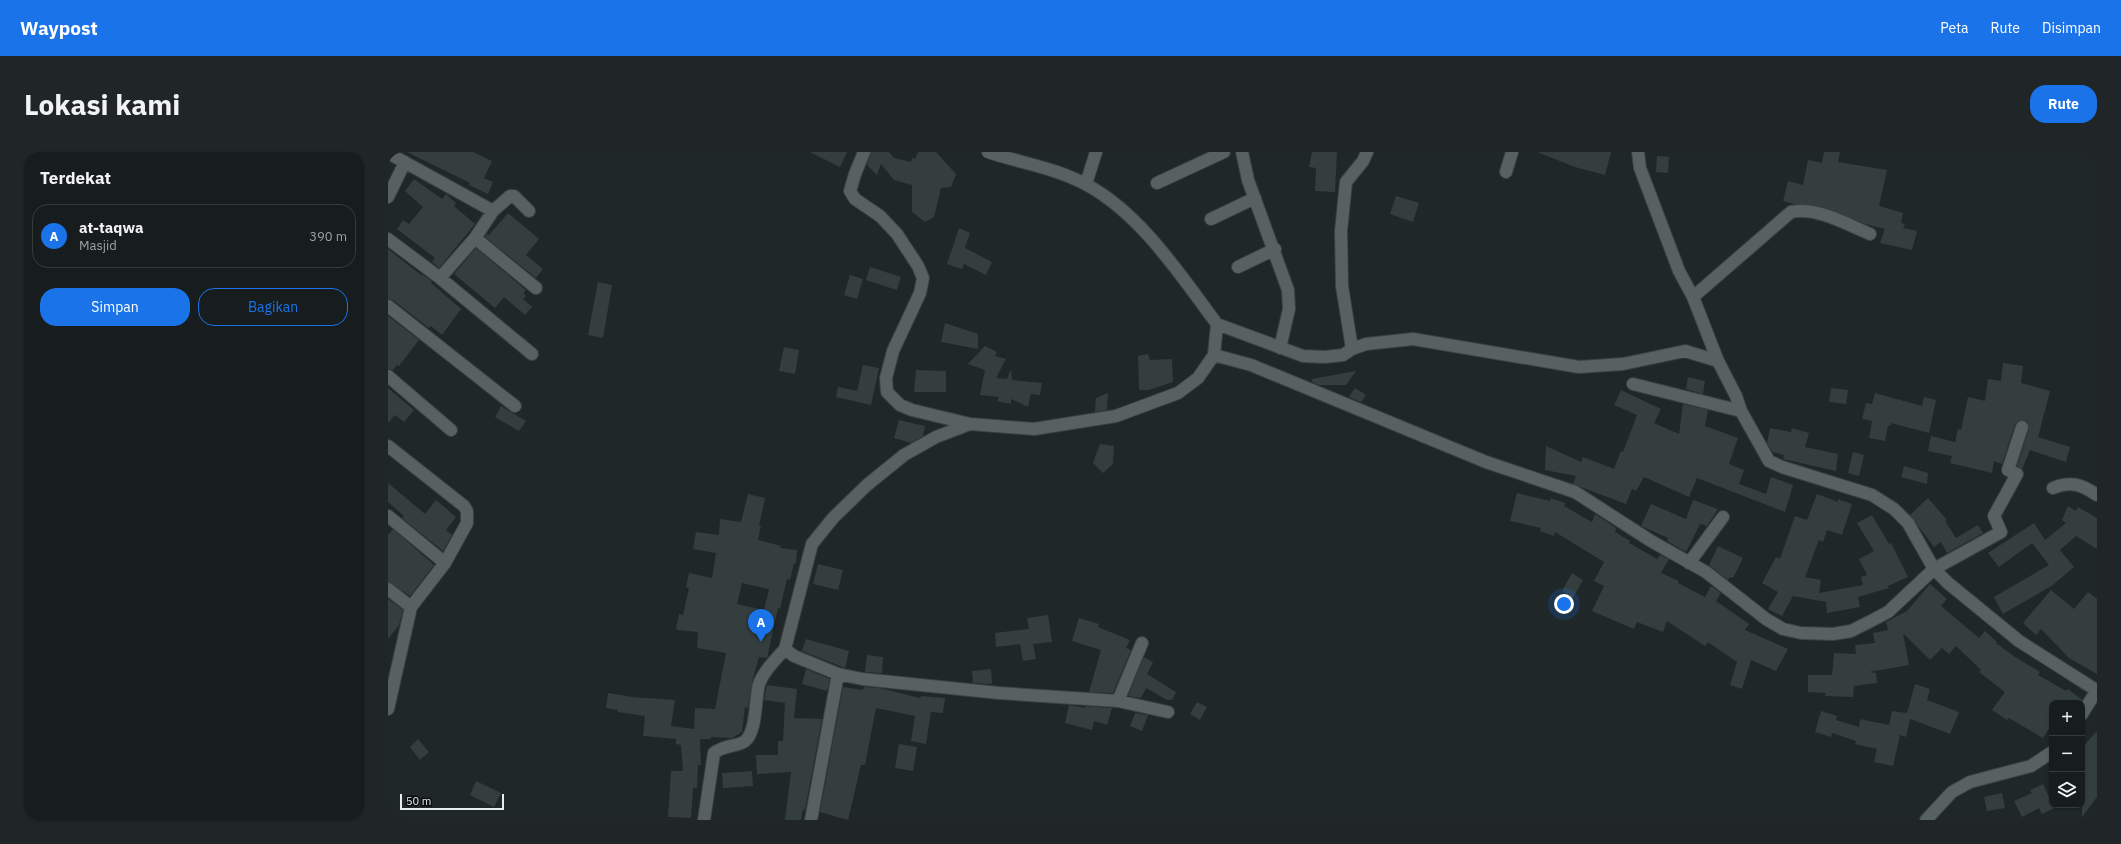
<!DOCTYPE html>
<html lang="id">
<head>
<meta charset="utf-8">
<style>
  body { margin:0; font-family:"IBM Plex Sans",sans-serif; background:#202627; color:#f1f3f6 }
  .controls { position:absolute; right:12px; bottom:12px; display:grid; overflow:hidden; border-radius:8px; box-shadow:0 1px 3px #0004 }
  .controls button { width:36px; height:36px; display:grid; place-items:center; padding:0; border:0; border-bottom:1px solid #363b3c; background:#171d1e; color:#f1f3f6; font:20px sans-serif }
  .scale { position:absolute; left:12px; bottom:10px; width:104px; box-sizing:border-box; padding-left:4px; border:2px solid #e7eded; border-top:0; font-size:11px; line-height:14px; white-space:nowrap; color:#e7eded; -webkit-text-stroke:3px #0c0f10; paint-order:stroke }
  .you { position:absolute; left:1176px; top:452px; width:14px; height:14px; margin:-10px; border:3px solid #fff; border-radius:50%; background:#1a73e8; box-shadow:0 0 0 6px #1a73e833 }
  .badge { display:grid; place-items:center; width:26px; height:26px; border-radius:50%; background:#1a73e8; color:#fff; font-size:13px; font-weight:700 }
  .pin { position:absolute; translate:-50% -33px; filter:drop-shadow(0 1px 2px #0008) }
  .pin::after { content:''; position:absolute; top:21px; width:14px; height:12px; background:inherit; clip-path:polygon(0 0,100% 0,50% 100%) }
  .list { margin:0; padding:0; list-style:none }
  h2 { display:flex; justify-content:space-between; align-items:center; height:52px; margin:0; padding:0 16px; font-size:17px }
  h2 small { font-size:13px; font-weight:400; color:#9ea2a4 }
  .list li { display:grid; grid-template-columns:26px 1fr auto; gap:12px; align-items:center; box-sizing:border-box; height:64px; margin:0 8px 8px; padding:0 8px; border:1px solid #363b3c; border-radius:16px }
  .list b { display:block; font-size:15px; white-space:nowrap }
  .list p { margin:0; font-size:13px; white-space:nowrap; color:#9ea2a4 }
  .list em { font-size:13px; font-style:normal; color:#9ea2a4 }
  .actions { display:flex; gap:8px; padding:12px 16px }
  .actions a { flex:1; padding:9px 0; border:1px solid #1a73e8; border-radius:16px; text-align:center; font-size:14px; color:#1a73e8 }
  .actions .main { background:#1a73e8; color:#fff }
  .icon { flex:none; width:22px; height:22px; fill:none; stroke:currentColor; stroke-width:2; stroke-linecap:round; stroke-linejoin:round }
  .map { position:relative; flex:none; width:1709px; height:668px; overflow:hidden; border-radius:16px }
  header { display:flex; align-items:center; gap:24px; box-sizing:border-box; height:56px; padding:0 20px; background:#1a73e8; color:#fff }
  header strong { font-size:19px }
  nav { display:flex; gap:22px; margin-inline-start:auto; font-size:14px }
  .intro { display:flex; align-items:center; justify-content:space-between; box-sizing:border-box; height:96px; padding:0 24px }
  h1 { margin:0; font-size:28px }
  .button { padding:10px 18px; border-radius:16px; background:#1a73e8; color:#fff; font-size:14px; font-weight:700 }
  main { display:flex; gap:24px; padding:0 24px }
  aside { flex:1; background:#171d1e; border-radius:16px; box-shadow:0 1px 3px #0004 }
  .map>svg:first-child { display:block }
  .building { fill:#353e3f; fill-rule:evenodd }
  .lines { fill:none; stroke-linecap:round; stroke-linejoin:round }
  .street-casing { stroke:#3a4141; stroke-width:14 }
  .street { stroke:#586162; stroke-width:12 }
</style>
</head>
<body>
<header>
<strong>Waypost</strong>
<nav><a>Peta</a><a>Rute</a><a>Disimpan</a></nav>
</header>
<div class="intro"><h1>Lokasi kami</h1><a class="button">Rute</a></div>
<main>
<aside>
<h2>Terdekat<small></small></h2>
<ul class="list">
<li><span class="badge">A</span><div><b>at-taqwa</b><p>Masjid</p></div><em>390 m</em></li>
</ul>
<div class="actions"><a class="main">Simpan</a><a>Bagikan</a></div>
</aside>
<div class="map">
<svg width="1709" height="668" viewBox="0 0 1709 668">
  <rect width="100%" height="100%" fill="#1f2728"/>
  <path class="building" d="M 19,0 L 85,0 L 104,9 L 96,26 L 105,30 L 100,42 L 81,33 L 82,31 Z
    M 422,0 L 459,0 L 452,15 Z
    M 483,0 L 501,0 L 506,6 L 523,10 L 524,6 L 527,7 L 530,0 L 548,0 L 568,22 L 563,35 L 553,36 L 546,65 L 537,70 L 524,60 L 524,33 L 506,28 L 493,12 L 489,23 L 479,13 Z
    M 924,0 L 949,0 L 947,40 L 927,39 L 928,16 L 921,15 Z
    M 1149,0 L 1223,0 L 1217,23 L 1187,15 Z
    M 1436,0 L 1452,0 L 1450,10 L 1499,18 L 1491,54 L 1515,61 L 1513,71 L 1517,72 L 1515,76 L 1529,79 L 1524,98 L 1492,91 L 1497,77 L 1477,72 L 1435,55 L 1406,52 L 1395,49 L 1400,29 L 1415,33 L 1420,8 L 1434,11 Z
    M 1269,4 L 1281,5 L 1280,21 L 1268,20 Z
    M 26,27 L 54,47 L 58,42 L 68,51 L 66,54 L 87,72 L 51,116 L 44,110 L 47,106 L 9,77 L 15,68 L 21,72 L 35,55 L 17,39 Z
    M 1008,44 L 1031,51 L 1025,70 L 1002,62 Z
    M 120,61 L 151,87 L 138,103 L 155,117 L 148,126 L 97,85 L 99,82 L 101,83 Z
    M 571,76 L 582,81 L 577,96 L 604,110 L 598,123 L 576,112 L 574,117 L 559,112 Z
    M 88,96 L 138,138 L 135,141 L 138,144 L 135,147 L 144,155 L 137,163 L 116,145 L 107,156 L 66,122 Z
    M 0,97 L 33,123 L 34,122 L 44,129 L 43,131 L 73,157 L 54,183 L 43,174 L 41,176 L 5,148 L 0,147 Z
    M 482,115 L 513,125 L 509,138 L 478,128 Z
    M 462,123 L 475,127 L 469,147 L 456,143 Z
    M 210,130 L 224,133 L 215,186 L 200,183 Z
    M 0,164 L 31,188 L 11,214 L 9,213 L 5,218 L 0,217 Z
    M 557,171 L 590,182 L 590,197 L 553,190 Z
    M 597,194 L 609,200 L 607,204 L 618,207 L 608,226 L 619,227 L 623,217 L 624,228 L 654,231 L 652,243 L 643,242 L 640,255 L 623,247 L 623,252 L 609,249 L 611,245 L 592,243 L 597,218 L 580,212 Z
    M 396,195 L 411,198 L 407,222 L 391,219 Z
    M 760,202 L 762,208 L 784,207 L 785,230 L 761,238 L 751,238 L 750,204 Z
    M 1615,211 L 1635,214 L 1633,231 L 1662,239 L 1650,285 L 1682,295 L 1678,310 L 1642,298 L 1634,317 L 1629,314 L 1641,277 L 1640,270 L 1636,268 L 1632,268 L 1627,272 L 1614,312 L 1606,309 L 1604,321 L 1562,311 L 1564,304 L 1540,299 L 1543,284 L 1567,290 L 1570,277 L 1573,278 L 1580,245 L 1597,249 L 1600,227 L 1613,229 Z
    M 475,213 L 491,216 L 483,253 L 448,245 L 450,235 L 469,239 Z
    M 528,218 L 558,219 L 558,240 L 526,240 Z
    M 968,219 L 958,233 L 931,233 L 924,230 L 924,227 Z
    M 1300,225 L 1317,229 L 1315,242 L 1298,237 Z
    M 0,236 L 26,258 L 16,270 L 7,263 L 0,271 Z
    M 967,236 L 978,243 L 973,250 L 961,245 Z
    M 1443,236 L 1460,238 L 1458,252 L 1441,250 Z
    M 1233,238 L 1273,257 L 1266,271 L 1291,282 L 1295,252 L 1320,258 L 1317,274 L 1350,286 L 1341,312 L 1356,318 L 1351,332 L 1378,342 L 1383,325 L 1405,333 L 1397,360 L 1309,326 L 1301,345 L 1256,325 L 1248,339 L 1244,337 L 1238,352 L 1185,332 L 1188,324 L 1157,318 L 1158,294 L 1193,310 L 1195,305 L 1226,317 L 1233,299 L 1235,300 L 1249,263 L 1226,253 Z
    M 720,241 L 719,258 L 707,260 L 708,246 Z
    M 1487,241 L 1534,254 L 1536,245 L 1548,248 L 1541,281 L 1503,271 L 1503,274 L 1500,273 L 1497,289 L 1481,286 L 1484,269 L 1474,267 L 1478,251 L 1484,252 Z
    M 113,254 L 138,269 L 131,279 L 107,265 Z
    M 511,268 L 537,274 L 535,284 L 523,291 L 506,286 Z
    M 1382,276 L 1403,280 L 1404,276 L 1421,281 L 1417,295 L 1450,302 L 1448,319 L 1395,307 L 1396,303 L 1385,300 L 1379,291 Z
    M 712,292 L 726,294 L 725,312 L 715,321 L 705,311 Z
    M 1465,300 L 1476,303 L 1471,324 L 1460,321 Z
    M 1516,314 L 1540,321 L 1539,332 L 1513,325 Z
    M 0,331 L 37,362 L 48,348 L 68,365 L 58,378 L 64,383 L 55,399 L 14,366 L 16,364 L 0,350 Z
    M 1129,341 L 1162,349 L 1163,346 L 1177,351 L 1176,354 L 1204,370 L 1207,362 L 1228,376 L 1227,380 L 1242,389 L 1241,391 L 1269,407 L 1272,403 L 1281,407 L 1273,421 L 1291,429 L 1290,431 L 1317,445 L 1323,434 L 1333,441 L 1328,449 L 1361,472 L 1357,478 L 1400,497 L 1388,519 L 1363,508 L 1354,537 L 1342,533 L 1349,510 L 1320,490 L 1317,494 L 1279,469 L 1275,480 L 1249,470 L 1246,477 L 1204,459 L 1216,434 L 1206,429 L 1216,410 L 1167,380 L 1166,384 L 1152,379 L 1153,376 L 1122,369 Z
    M 360,342 L 377,346 L 371,374 L 373,374 L 370,388 L 393,394 L 392,396 L 409,398 L 408,412 L 406,411 L 402,428 L 399,427 L 392,457 L 390,456 L 379,506 L 371,505 L 364,530 L 360,556 L 357,555 L 354,580 L 344,586 L 323,585 L 323,587 L 312,587 L 313,613 L 310,613 L 309,636 L 305,636 L 303,666 L 280,665 L 283,619 L 295,619 L 293,593 L 288,592 L 288,587 L 255,584 L 257,564 L 230,560 L 230,558 L 218,556 L 220,541 L 244,545 L 287,548 L 283,574 L 306,577 L 307,556 L 327,557 L 338,501 L 309,496 L 310,480 L 289,478 L 288,476 L 291,462 L 295,463 L 301,436 L 298,435 L 301,421 L 324,426 L 328,401 L 305,397 L 308,380 L 331,383 L 332,367 L 353,370 ZM 354,431 L 381,437 L 376,458 L 349,452 Z
    M 1429,342 L 1450,350 L 1450,347 L 1464,352 L 1454,383 L 1439,378 L 1435,390 L 1431,388 L 1417,425 L 1433,428 L 1431,441 L 1475,433 L 1473,425 L 1479,423 L 1471,407 L 1486,399 L 1469,371 L 1484,363 L 1501,392 L 1503,391 L 1520,425 L 1500,434 L 1501,436 L 1470,445 L 1472,455 L 1439,461 L 1438,450 L 1405,444 L 1394,464 L 1380,457 L 1390,440 L 1374,431 L 1388,405 L 1392,407 L 1407,364 L 1419,368 Z
    M 1540,346 L 1559,368 L 1557,369 L 1568,386 L 1590,373 L 1595,381 L 1559,401 L 1553,390 L 1546,395 L 1522,363 Z
    M 1305,348 L 1330,357 L 1319,374 L 1312,372 L 1298,400 L 1279,389 L 1280,386 L 1253,374 L 1263,352 L 1298,367 Z
    M 1680,354 L 1688,359 L 1690,355 L 1709,366 L 1709,397 L 1688,384 L 1672,398 L 1686,415 L 1665,433 L 1615,462 L 1606,445 L 1661,413 L 1644,391 L 1611,415 L 1600,401 L 1646,371 L 1657,388 L 1678,371 L 1674,368 Z
    M 5,377 L 46,413 L 22,444 L 0,430 L 0,383 Z
    M 1330,394 L 1355,406 L 1345,426 L 1342,425 L 1340,428 L 1321,413 Z
    M 430,412 L 455,418 L 450,438 L 425,432 Z
    M 1184,421 L 1195,428 L 1185,446 L 1174,439 Z
    M 1542,432 L 1559,447 L 1553,454 L 1591,486 L 1597,479 L 1609,490 L 1608,491 L 1627,505 L 1652,520 L 1650,523 L 1678,539 L 1680,537 L 1694,548 L 1692,551 L 1664,551 L 1664,572 L 1655,586 L 1621,566 L 1619,568 L 1604,558 L 1617,540 L 1591,520 L 1593,518 L 1568,494 L 1561,502 L 1554,496 L 1542,508 L 1515,481 L 1521,513 L 1481,520 L 1488,521 L 1489,531 L 1466,534 L 1465,545 L 1437,544 L 1438,541 L 1420,540 L 1420,523 L 1444,523 L 1446,501 L 1468,502 L 1467,493 L 1487,491 L 1485,481 L 1500,478 L 1498,470 L 1519,459 Z
    M 1663,438 L 1686,457 L 1700,440 L 1709,447 L 1709,522 L 1681,506 L 1653,477 L 1648,483 L 1635,471 Z
    M 0,447 L 15,458 L 11,473 L 0,487 Z
    M 660,463 L 664,490 L 645,492 L 648,507 L 635,509 L 632,492 L 608,495 L 607,481 L 641,477 L 639,466 Z
    M 691,466 L 711,472 L 710,475 L 742,488 L 738,496 L 743,498 L 725,541 L 701,540 L 713,498 L 684,489 Z
    M 418,487 L 461,499 L 457,516 L 414,499 Z
    M 479,503 L 495,505 L 494,521 L 477,520 Z
    M 756,505 L 765,510 L 759,522 L 788,540 L 784,548 L 779,548 L 758,536 L 753,546 L 740,544 Z
    M 418,517 L 442,527 L 439,539 L 414,532 Z
    M 603,517 L 604,532 L 585,531 L 584,519 Z
    M 1527,532 L 1542,537 L 1539,548 L 1571,560 L 1562,582 L 1522,567 L 1518,585 L 1512,583 L 1505,614 L 1486,610 L 1489,597 L 1467,592 L 1468,589 L 1444,581 L 1443,585 L 1427,580 L 1433,559 L 1449,564 L 1448,568 L 1471,575 L 1472,567 L 1501,573 L 1504,559 L 1519,561 Z
    M 379,533 L 409,537 L 406,566 L 434,567 L 417,658 L 415,657 L 413,668 L 397,668 L 403,620 L 369,622 L 368,603 L 390,603 L 390,589 L 395,589 L 397,551 L 376,548 Z
    M 455,535 L 475,538 L 476,535 L 492,536 L 532,546 L 533,544 L 557,546 L 555,561 L 543,560 L 538,592 L 523,589 L 527,564 L 488,556 L 477,613 L 473,613 L 460,668 L 432,660 Z
    M 809,550 L 819,555 L 812,568 L 802,562 Z
    M 681,553 L 697,556 L 698,554 L 724,556 L 719,573 L 706,569 L 704,578 L 677,571 Z
    M 747,561 L 760,563 L 754,579 L 742,574 Z
    M 1709,579 L 1709,645 L 1694,665 L 1694,596 Z
    M 30,587 L 41,600 L 32,608 L 22,595 Z
    M 511,592 L 529,595 L 525,619 L 507,616 Z
    M 364,619 L 365,634 L 335,636 L 334,621 Z
    M 88,629 L 113,641 L 106,655 L 82,643 Z
    M 1655,632 L 1666,656 L 1654,662 L 1651,656 L 1634,665 L 1626,649 L 1644,641 L 1642,638 Z
    M 1614,641 L 1617,656 L 1599,659 L 1596,645 Z"/>
  <g class="lines">
    <defs>
      <path id="street" d="M 476,0 L 467,22 L 462,39 L 467,47 L 492,64 L 509,82 L 530,114 L 535,126 L 532,141 L 505,199 L 498,226 L 499,240 L 512,253 L 524,258 L 582,272
        M 600,0 C 632,11 669,16 699,33 C 753,62 793,124 829,172
        M 854,0 L 860,28 L 900,138 L 901,157 L 892,196
        M 1250,0 L 1252,16 L 1291,119 L 1305,145 L 1330,209 L 1348,244 L 1353,259 L 1381,309 L 1394,315 L 1484,343 L 1506,357 L 1520,371 L 1546,417 L 1560,431 L 1631,489 L 1708,538
        M 0,1 L 105,59
        M 1118,20 L 1124,0
        M 769,31 L 836,0
        M 698,32 L 708,0
        M 0,45 L 17,10
        M 823,67 L 867,46
        M 87,86 L 148,136
        M 0,87 L 52,126 L 144,202
        M 850,115 L 887,97
        M 52,126 L 87,86 L 105,59 L 122,44 L 126,44 L 141,59
        M 1305,145 L 1403,60 C 1430,55 1458,72 1482,82
        M 0,154 L 127,254
        M 964,197 L 954,134 L 953,79 L 958,30 L 975,9 L 979,0
        M 1330,209 L 1297,199 L 1235,212 L 1191,215 L 1025,187 L 978,192 L 964,197 L 955,203 L 937,205 L 915,204 L 829,172 L 826,203 L 863,213 L 1098,310 L 1187,340 L 1263,389 L 1318,420 L 1378,467 L 1395,477 L 1413,481 L 1445,482 L 1463,479 L 1481,470 L 1500,460 L 1546,417 L 1613,380 L 1606,364 L 1629,322 L 1620,318 L 1634,275
        M 0,224 L 63,278
        M 1245,232 L 1353,259
        M 0,294 L 76,354 L 79,359 L 79,371 L 57,411 L 23,455 L 0,557
        M 1665,336 C 1683,329 1693,332 1709,343
        M 0,364 L 57,411
        M 1301,411 L 1335,365
        M 0,437 L 23,455
        M 730,549 L 754,491
        M 780,560 L 730,549 L 611,541 L 474,527 L 450,522 L 406,504 L 397,497 L 424,392 L 445,366 L 479,333 L 516,303 L 548,285 L 582,272 L 646,277 L 728,264 L 790,241 L 810,226 L 826,203
        M 1694,562 L 1709,538
        M 316,668 L 326,601 C 337,592 350,595 357,589 C 369,580 367,546 371,532 C 376,519 387,508 397,497
        M 423,668 L 450,522
        M 1538,668 L 1564,640 L 1582,630 L 1643,614 L 1664,600"/>
    </defs>
    <use href="#street" class="street-casing"/>
    <use href="#street" class="street"/>
  </g>
</svg>
<div class="controls">
<button>+</button>
<button>−</button>
<button><svg class="icon" aria-label="layers" viewBox="0 0 24 24"><path d="M12 4l9 5-9 5-9-5zM3 14l9 5 9-5"/></svg></button>
</div>
<div class="scale">50 m</div>
<div class="you"></div>
<div class="pin badge" style="left:373px;top:490px">A</div>
</div>
</main>
</body>
</html>
